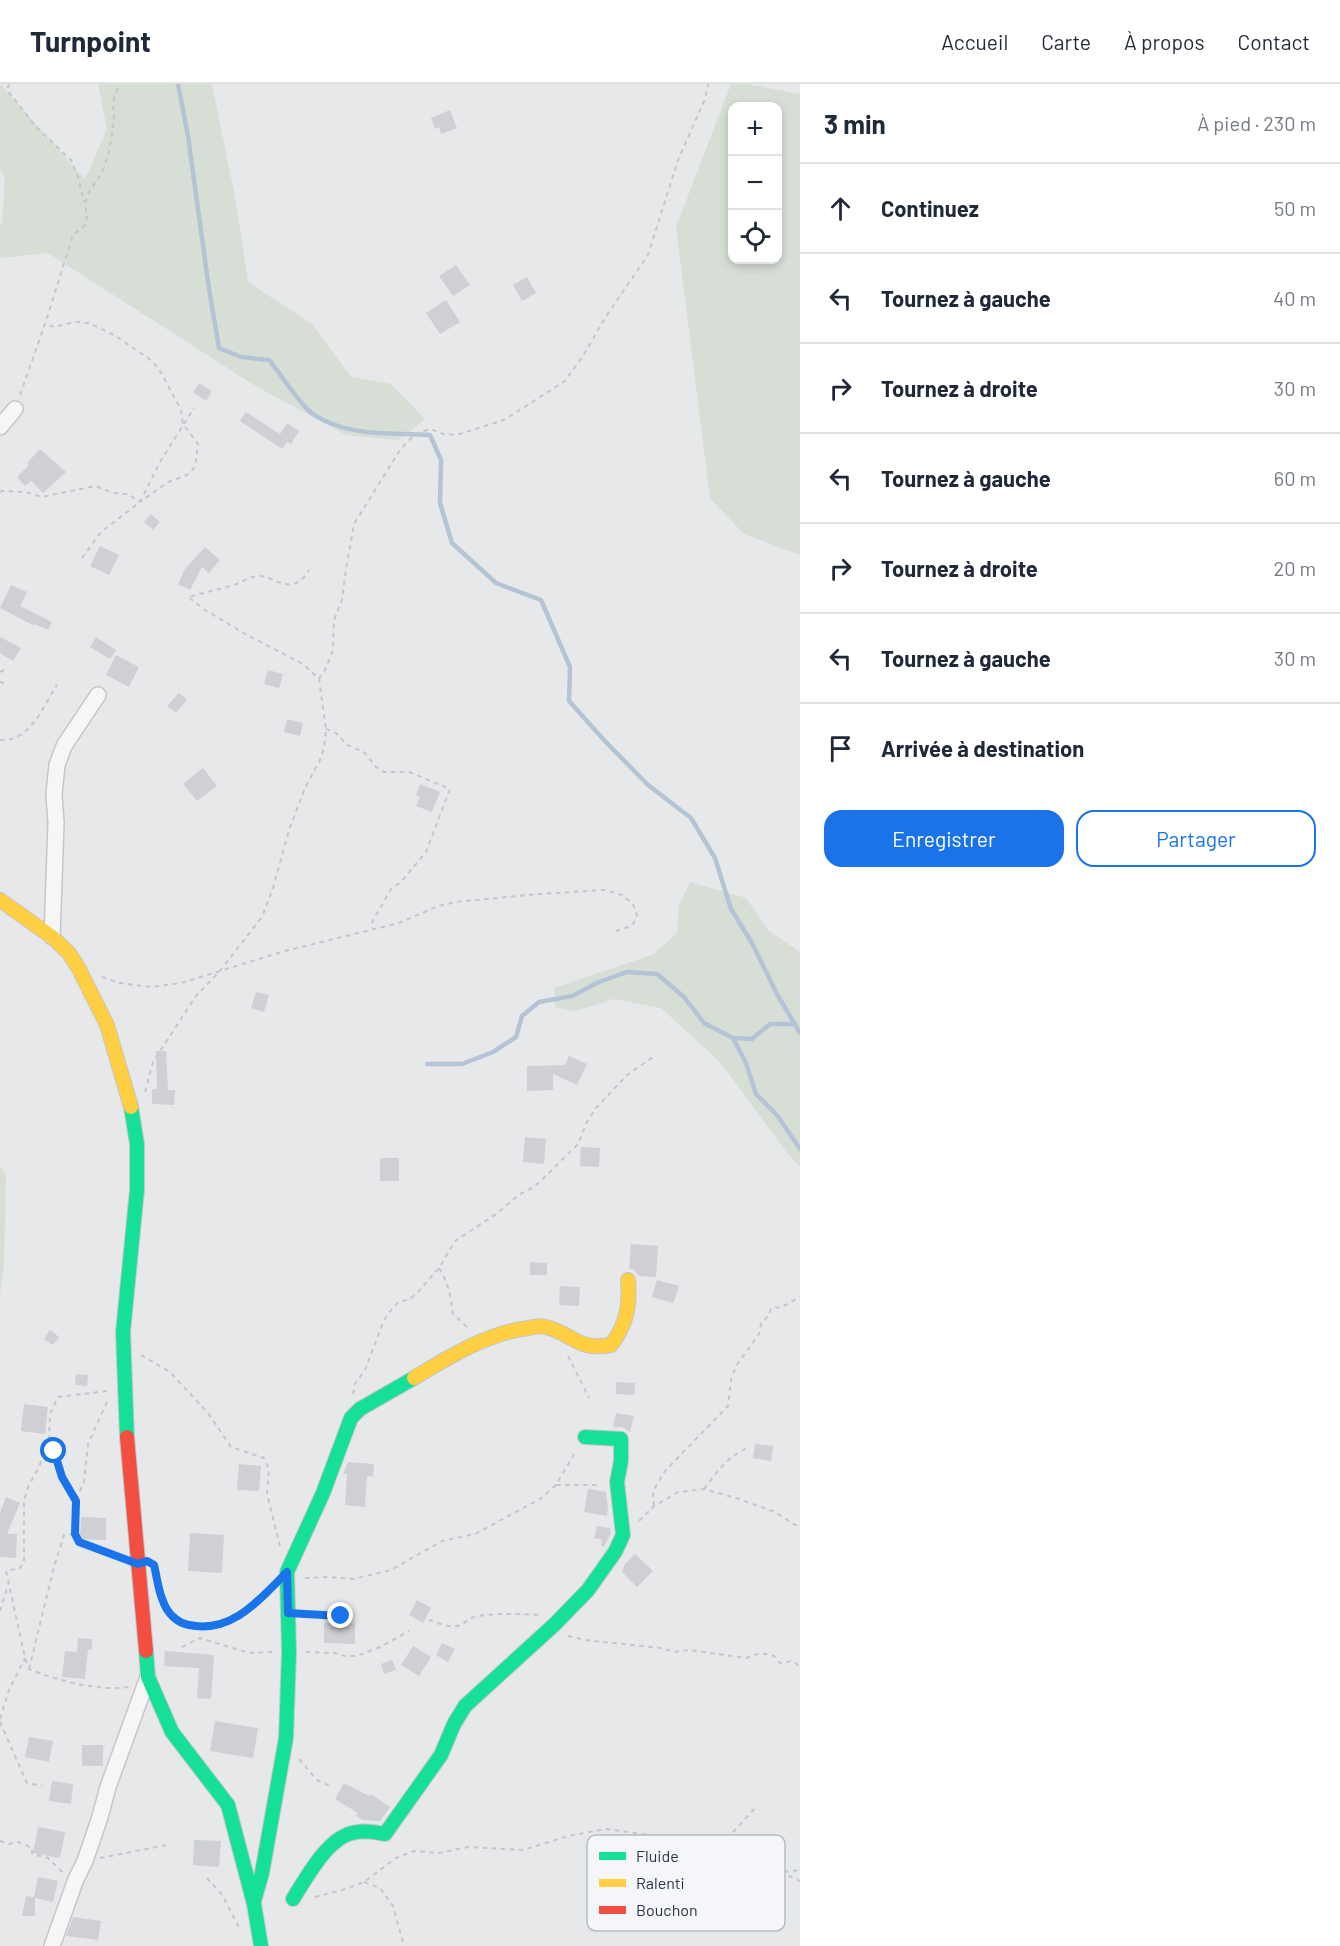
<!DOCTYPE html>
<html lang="fr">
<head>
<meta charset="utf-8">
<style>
  body { margin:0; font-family:Barlow,sans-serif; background:#f2f2f3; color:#1f2937 }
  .controls { position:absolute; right:18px; top:18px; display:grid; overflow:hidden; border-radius:12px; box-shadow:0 3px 9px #0003 }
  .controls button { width:54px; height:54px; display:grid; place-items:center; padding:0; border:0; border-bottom:2px solid #e0e1e3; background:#fff; color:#1f2937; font:30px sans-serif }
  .stop { position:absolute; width:18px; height:18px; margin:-14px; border:4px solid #1a73e8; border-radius:50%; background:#fff }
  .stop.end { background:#1a73e8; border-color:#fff; box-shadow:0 2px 6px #0008 }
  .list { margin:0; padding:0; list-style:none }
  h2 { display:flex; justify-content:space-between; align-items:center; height:78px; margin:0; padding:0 24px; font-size:26px }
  h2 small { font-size:20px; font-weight:400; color:#747a83 }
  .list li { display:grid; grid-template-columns:39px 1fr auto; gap:18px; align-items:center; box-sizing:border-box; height:90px; padding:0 24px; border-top:2px solid #e0e1e3 }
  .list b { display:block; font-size:22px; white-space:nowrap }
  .list em { font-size:20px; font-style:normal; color:#747a83 }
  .actions { display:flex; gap:12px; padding:18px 24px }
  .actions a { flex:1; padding:14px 0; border:2px solid #1a73e8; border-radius:18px; text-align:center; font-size:21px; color:#1a73e8 }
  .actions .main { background:#1a73e8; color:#fff }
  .icon { flex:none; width:33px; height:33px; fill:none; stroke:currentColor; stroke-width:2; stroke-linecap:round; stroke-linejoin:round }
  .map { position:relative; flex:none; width:800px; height:1862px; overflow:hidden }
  header { display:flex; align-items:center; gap:36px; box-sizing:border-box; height:84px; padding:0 30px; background:#fff; border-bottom:2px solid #e0e1e3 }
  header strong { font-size:28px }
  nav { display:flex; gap:33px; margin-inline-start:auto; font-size:21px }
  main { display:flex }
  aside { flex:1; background:#fff }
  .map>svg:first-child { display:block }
  .green { fill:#d6ded6; fill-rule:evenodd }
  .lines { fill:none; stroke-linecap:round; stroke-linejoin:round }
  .stream { stroke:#b4c4d5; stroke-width:4.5 }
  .building { fill:#ced0d3 }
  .street-casing { stroke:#c4c6c8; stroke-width:18 }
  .fast-casing { stroke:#c4c6c8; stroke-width:16 }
  .slow-casing { stroke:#c4c6c8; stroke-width:16 }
  .jam-casing { stroke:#c4c6c8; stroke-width:16 }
  .path { stroke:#c5c6ca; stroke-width:2; stroke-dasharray:4.5 4.5; stroke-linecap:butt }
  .street { stroke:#f5f6f7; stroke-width:15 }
  .fast { stroke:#16e098; stroke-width:14 }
  .slow { stroke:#ffcf43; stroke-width:14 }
  .jam { stroke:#f24e42; stroke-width:14 }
  .route { stroke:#1a73e8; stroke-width:8 }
  .key { fill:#f4f6f9; stroke:#b8bcc3; stroke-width:1.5 }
  .key-label { font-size:16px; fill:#2b3445 }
</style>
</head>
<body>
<header>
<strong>Turnpoint</strong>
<nav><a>Accueil</a><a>Carte</a><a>À propos</a><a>Contact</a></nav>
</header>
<main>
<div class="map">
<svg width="800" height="1862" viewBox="0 0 800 1862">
  <rect width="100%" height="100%" fill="#e6e8ea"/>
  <path class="green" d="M 0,0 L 85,95 L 107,45 L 98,0 L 212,0 L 236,118 L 248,198 L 312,240 L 351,293 L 391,300 L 425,335 L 399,356 L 346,351 L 254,301 L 48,169 L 0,174 L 0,140 L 2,139 L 5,94 L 0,86 Z
    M 731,0 L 748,0 L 800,10 L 800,471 L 744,450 L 710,414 L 676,143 ZM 732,22 L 778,22 L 778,176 L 732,176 Z
    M 690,798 L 746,814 L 769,847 L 800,868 L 800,1083 L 787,1069 L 721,979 L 661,924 L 614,915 L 576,927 L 555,923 L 554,904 L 652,871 L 677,849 L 679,821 Z
    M 0,1082 L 6,1090 L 4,1180 L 0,1212 Z"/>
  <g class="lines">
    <path class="stream" d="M 178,0 L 188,52 L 209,205 L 219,264 L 241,273 L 269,276 C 281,290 299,320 313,330 C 349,354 390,348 430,351 L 441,376 L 440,419 L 452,459 L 496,499 L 541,516 L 570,583 L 569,617 L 603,655 L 648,701 L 691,734 L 715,774 L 731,825 L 752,859 L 777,910 L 800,949
      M 733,954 L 746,979 L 756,1010 L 777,1031 L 800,1065
      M 427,980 L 462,980 L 493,968 L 516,953 L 522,932 L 539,918 L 572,912 L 599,898 L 627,888 L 657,890 L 684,913 L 704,939 L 733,954 L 752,955 L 770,940 L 795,940"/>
  </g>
  <path class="building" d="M 450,26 L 457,44 L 441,50 L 439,43 L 435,45 L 431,34 Z
    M 456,181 L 470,201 L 453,212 L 439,192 Z
    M 527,193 L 536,209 L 522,217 L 513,201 Z
    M 446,216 L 460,238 L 440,250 L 426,229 Z
    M 199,299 L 212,307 L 206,317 L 193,308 Z
    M 246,328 L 280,350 L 287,339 L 299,347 L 291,360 L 287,358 L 282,365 L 240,337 Z
    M 40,365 L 66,388 L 43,409 L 31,397 L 25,402 L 17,393 L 29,381 L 27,379 Z
    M 151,430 L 160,438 L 153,446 L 144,438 Z
    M 100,462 L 119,471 L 109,491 L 90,482 Z
    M 205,463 L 220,476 L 209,489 L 202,483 L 190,506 L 178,500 L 185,485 Z
    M 11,501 L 27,508 L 20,522 L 52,538 L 48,546 L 34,540 L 33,541 L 0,524 Z
    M 0,553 L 21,564 L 13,577 L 0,569 Z
    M 96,553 L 116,566 L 110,575 L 90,563 Z
    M 116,571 L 139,583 L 129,603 L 106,591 Z
    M 268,586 L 283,590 L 279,604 L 264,600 Z
    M 179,609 L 187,616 L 176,629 L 167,622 Z
    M 287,635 L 303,639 L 300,652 L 284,648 Z
    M 203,684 L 217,702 L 197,717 L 183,700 Z
    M 420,700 L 440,708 L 432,728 L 416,722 L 420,713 L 416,711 Z
    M 256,908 L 269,911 L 264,928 L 251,924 Z
    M 156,967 L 166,967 L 168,1006 L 175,1006 L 174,1021 L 152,1020 L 152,1005 L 157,1005 Z
    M 569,972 L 587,980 L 577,1001 L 553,990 L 553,1006 L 527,1007 L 527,982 L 565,981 Z
    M 525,1053 L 546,1055 L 544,1080 L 523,1078 Z
    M 581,1063 L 600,1064 L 599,1083 L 580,1082 Z
    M 380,1074 L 399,1074 L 399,1097 L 380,1097 Z
    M 631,1160 L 658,1162 L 656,1193 L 639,1192 L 634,1186 L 629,1184 Z
    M 530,1178 L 547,1179 L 547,1191 L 530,1191 Z
    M 657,1196 L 679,1202 L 673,1219 L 652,1213 Z
    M 560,1202 L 580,1203 L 579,1222 L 559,1221 Z
    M 50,1246 L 59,1253 L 53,1261 L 44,1255 Z
    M 76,1290 L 88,1291 L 87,1302 L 75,1301 Z
    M 616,1298 L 635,1299 L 634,1311 L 616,1310 Z
    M 24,1320 L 48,1323 L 45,1350 L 21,1347 Z
    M 616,1329 L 634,1332 L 630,1348 L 622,1343 L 613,1343 Z
    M 755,1360 L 773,1362 L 771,1377 L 753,1374 Z
    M 348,1378 L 374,1380 L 373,1393 L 367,1392 L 365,1423 L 345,1421 L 347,1390 L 343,1390 Z
    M 239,1380 L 261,1382 L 259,1407 L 237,1406 Z
    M 588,1405 L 606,1408 L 608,1424 L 607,1432 L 584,1428 Z
    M 6,1413 L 20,1419 L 7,1450 L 17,1450 L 16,1474 L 0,1473 L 0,1429 Z
    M 81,1433 L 106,1434 L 106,1456 L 80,1455 Z
    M 597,1442 L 610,1444 L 611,1449 L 604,1463 L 601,1462 L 602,1456 L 594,1454 Z
    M 190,1449 L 224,1451 L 222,1489 L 188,1487 Z
    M 635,1470 L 653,1487 L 637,1503 L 622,1488 L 625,1480 Z
    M 417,1516 L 431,1524 L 423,1539 L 409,1531 Z
    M 324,1539 L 355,1539 L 355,1560 L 324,1559 Z
    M 78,1554 L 92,1555 L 92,1566 L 88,1566 L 85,1595 L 62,1593 L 65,1567 L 77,1568 Z
    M 442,1559 L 455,1565 L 448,1578 L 436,1571 Z
    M 413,1562 L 431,1573 L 419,1592 L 401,1581 Z
    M 165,1567 L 214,1571 L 211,1615 L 197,1614 L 199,1584 L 164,1582 Z
    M 392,1576 L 396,1586 L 384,1590 L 381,1580 Z
    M 215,1637 L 258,1644 L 253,1674 L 210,1667 Z
    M 29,1653 L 53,1657 L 49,1678 L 25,1673 Z
    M 82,1661 L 103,1661 L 103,1682 L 82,1682 Z
    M 52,1697 L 73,1700 L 71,1720 L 49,1717 Z
    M 344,1699 L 369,1712 L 371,1710 L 390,1723 L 380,1737 L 363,1736 L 356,1732 L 358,1729 L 335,1715 Z
    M 38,1743 L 65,1748 L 60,1774 L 33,1769 Z
    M 194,1756 L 221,1757 L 219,1783 L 193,1781 Z
    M 38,1793 L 58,1797 L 53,1818 L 35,1814 L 35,1832 L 22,1832 L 26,1812 L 34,1813 Z
    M 73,1833 L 101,1837 L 98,1856 L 66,1852 Z"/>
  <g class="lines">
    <defs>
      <path id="street" d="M 0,343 L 15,325
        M 52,853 L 56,739 L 54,710 L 57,681 L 64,662 L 98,611
        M 52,1862 L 76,1795 L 85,1777 L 100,1733 L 108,1703 L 148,1593"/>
      <path id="fast" d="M 127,1353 L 123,1248 L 137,1106 L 137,1060 L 131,1023
        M 146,1567 L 148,1593 L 172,1648 L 228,1721 L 254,1820 L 261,1862
        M 293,1815 C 306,1794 327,1755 352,1749 C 363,1746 374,1748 385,1750 L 441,1671 L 454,1640 L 465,1622 L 555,1540 L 588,1506 L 615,1468 L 623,1451 L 617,1398 L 621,1377 L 621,1355 L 585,1353
        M 254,1817 L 262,1789 L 286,1654 L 289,1568 L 287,1488 L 323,1409 L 351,1334 L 360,1325 L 414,1294"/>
      <path id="slow" d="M 0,816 L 52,853 L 69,869 L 79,885 L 107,941 L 131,1023
        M 414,1294 C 449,1273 487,1249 528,1244 C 534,1243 540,1241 546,1243 C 574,1250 577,1267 611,1261 C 627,1240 630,1222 628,1196"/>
      <path id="jam" d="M 127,1353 L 146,1567"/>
    </defs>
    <use href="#street" class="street-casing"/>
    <use href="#fast" class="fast-casing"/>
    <use href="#slow" class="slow-casing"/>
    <use href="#jam" class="jam-casing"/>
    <path class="path" d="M 9,0 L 7,6 L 38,45 L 71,76 L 78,93 L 84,118
      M 20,311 L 45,240 L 73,151 L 85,141 L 87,132 L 85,121 L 87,111 L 102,89 L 109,68 L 114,36 L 113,18 L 119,0
      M 0,408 L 2,407 L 26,408 L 42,413 L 95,402 L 113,409 L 128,410 L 140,418 L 168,398 L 187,391 L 195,383 L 198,360 L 183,340 L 181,326 L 159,285 L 148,274 L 114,251 L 89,239 L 75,238 L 54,243 L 45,240
      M 82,474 L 101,448 L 140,418 L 160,378 L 194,324
      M 0,588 L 8,584
      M 319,595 L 326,584 L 333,566 L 334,536 L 342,516 L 346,485 L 354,440 L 400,366 L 415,350 L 430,345 L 443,350 L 456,351 L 504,336 L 565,297 L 583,272 L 605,234 L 648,171 L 678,76 L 705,15 L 708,0
      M 0,598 L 6,600
      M 326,645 L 336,649 L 347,661 L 364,668 L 376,683 L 384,688 L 409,688 L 450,705 L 426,768 L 401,798 L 391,805 L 371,840 L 372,844
      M 0,656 C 30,658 43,623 57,601
      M 102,893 L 119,899 L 151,903 L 181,899 L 285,867 L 399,839 L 438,822 L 456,818 L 538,810 L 605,806 L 622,811 L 633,820 L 637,831 L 635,837 L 631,842 L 616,847
      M 145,1008 L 153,978 L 196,912 L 219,888 L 262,833 L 273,804 L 289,746 L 305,704 L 320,676 L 324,664 L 326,645 L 319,595 L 303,580 L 249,552 L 205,526 L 188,513 C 204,509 219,505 234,501 C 242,498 251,492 260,492 C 273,493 282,504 296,499 C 302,497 306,491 309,486
      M 439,1184 C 448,1199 451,1212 453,1230 L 470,1246
      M 141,1271 L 170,1288 L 208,1329 L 231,1363 L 264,1374 L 269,1385 L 267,1410 L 280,1462
      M 568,1272 L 589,1314
      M 107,1307 L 58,1313 L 50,1330 L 49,1356 L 39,1383 L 28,1403 L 24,1417 L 24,1478 L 20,1484 L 6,1487 L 25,1574 L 29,1585 C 56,1596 100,1608 129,1603
      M 353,1310 L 355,1300 L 365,1286 L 384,1236 L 391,1226 L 399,1218 L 410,1215 L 417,1209 L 439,1184 L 455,1157 L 496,1130 L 520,1110 L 534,1103 L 549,1089 L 578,1060 L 587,1038 L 596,1024 L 627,991 L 656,971
      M 107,1318 L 88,1360 L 84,1397 L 76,1417 L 75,1450 L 79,1458 L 121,1474
      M 49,1356 C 60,1376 62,1397 76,1416
      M 556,1401 L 601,1401
      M 704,1405 C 717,1388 728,1371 750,1363
      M 654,1422 L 653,1407 L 665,1387 L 728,1322 L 731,1296 L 736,1282 L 759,1250 L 761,1240 L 769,1231 L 771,1224 L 782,1223 L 800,1213
      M 639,1437 L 654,1422 L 678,1408 L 704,1405 L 739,1415 L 775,1428 L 795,1441 L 800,1441
      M 157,1493 C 159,1502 160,1512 164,1520 C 182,1553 225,1546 250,1524 C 257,1518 264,1511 270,1504
      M 305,1494 L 329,1493 L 353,1495 L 391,1486 L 442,1457 L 475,1450 L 540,1415 L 556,1401 L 576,1367
      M 0,1527 L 8,1501
      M 306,1530 L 341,1532
      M 429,1536 C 438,1539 453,1546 462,1540 C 467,1537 471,1533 478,1532 C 499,1529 520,1530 541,1531
      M 568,1552 L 585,1556 L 661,1564 L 674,1568 L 689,1566 L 746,1574 L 760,1569 L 774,1572 L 780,1579 L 793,1577 L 800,1583
      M 182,1563 L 200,1554 L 249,1569 L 273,1568
      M 306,1568 L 334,1569 L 345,1572 L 357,1572 L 380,1563 L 409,1547
      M 29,1585 L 54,1483 L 64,1451 L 75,1450
      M 0,1635 L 9,1606 L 25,1574
      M 0,1638 L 27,1699 L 42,1702
      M 299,1675 L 317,1696 L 332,1703
      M 0,1757 L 9,1760 L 18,1758 L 32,1764 L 32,1770 L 48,1774 L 63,1789
      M 720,1772 L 734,1747 L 755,1724
      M 100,1774 L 167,1761
      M 784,1788 L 800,1786
      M 207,1794 L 222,1811 L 240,1845
      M 364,1798 L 380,1804 L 393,1822 L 404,1862
      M 315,1813 L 346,1805 L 364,1798 L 396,1774 L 414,1767 L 439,1769 L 468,1763 L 523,1766 L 568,1752 L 606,1745 L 649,1751 L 781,1788 L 800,1797"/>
    <use href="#street" class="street"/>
    <use href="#fast" class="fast"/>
    <use href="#slow" class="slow"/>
    <use href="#jam" class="jam"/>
  </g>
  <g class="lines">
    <path class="route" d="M 54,1367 L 62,1393 L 76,1417 L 75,1450 L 79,1458 L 138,1480 L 147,1477 L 154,1481 C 157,1493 158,1506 163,1517 C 167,1529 177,1539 189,1541 C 232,1550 260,1515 287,1488 L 288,1529 L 341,1532"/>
  </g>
  <rect x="587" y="1751" width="198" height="96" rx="9" class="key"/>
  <rect x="599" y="1768" width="27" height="8" fill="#16e098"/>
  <rect x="599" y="1795" width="27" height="8" fill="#ffcf43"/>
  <rect x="599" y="1822" width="27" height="8" fill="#f24e42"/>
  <g class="key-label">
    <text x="636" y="1778">Fluide</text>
    <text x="636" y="1805">Ralenti</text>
    <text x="636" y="1832">Bouchon</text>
  </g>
</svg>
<div class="controls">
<button>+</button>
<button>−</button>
<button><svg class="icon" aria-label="locate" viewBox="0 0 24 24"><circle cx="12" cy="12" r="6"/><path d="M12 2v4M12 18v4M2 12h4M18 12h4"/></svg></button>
</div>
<div class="stop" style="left:54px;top:1367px"></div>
<div class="stop end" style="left:341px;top:1532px"></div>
</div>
<aside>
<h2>3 min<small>À pied · 230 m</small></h2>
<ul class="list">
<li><svg class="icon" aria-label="ahead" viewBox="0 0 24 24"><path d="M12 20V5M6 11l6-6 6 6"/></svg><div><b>Continuez</b></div><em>50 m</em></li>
<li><svg class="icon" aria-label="left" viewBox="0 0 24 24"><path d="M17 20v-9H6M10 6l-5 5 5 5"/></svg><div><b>Tournez à gauche</b></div><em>40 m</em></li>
<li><svg class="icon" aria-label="right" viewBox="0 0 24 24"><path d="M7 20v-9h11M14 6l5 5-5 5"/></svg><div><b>Tournez à droite</b></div><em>30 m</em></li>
<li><svg class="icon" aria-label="left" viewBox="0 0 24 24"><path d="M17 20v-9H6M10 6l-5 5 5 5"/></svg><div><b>Tournez à gauche</b></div><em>60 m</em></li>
<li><svg class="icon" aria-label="right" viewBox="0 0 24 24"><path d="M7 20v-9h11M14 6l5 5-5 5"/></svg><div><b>Tournez à droite</b></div><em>20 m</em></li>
<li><svg class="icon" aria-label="left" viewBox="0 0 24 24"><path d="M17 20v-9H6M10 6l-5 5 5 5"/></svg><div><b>Tournez à gauche</b></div><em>30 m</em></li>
<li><svg class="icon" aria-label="arrive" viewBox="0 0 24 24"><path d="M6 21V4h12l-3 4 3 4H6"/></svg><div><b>Arrivée à destination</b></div></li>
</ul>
<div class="actions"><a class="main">Enregistrer</a><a>Partager</a></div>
</aside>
</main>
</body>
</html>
